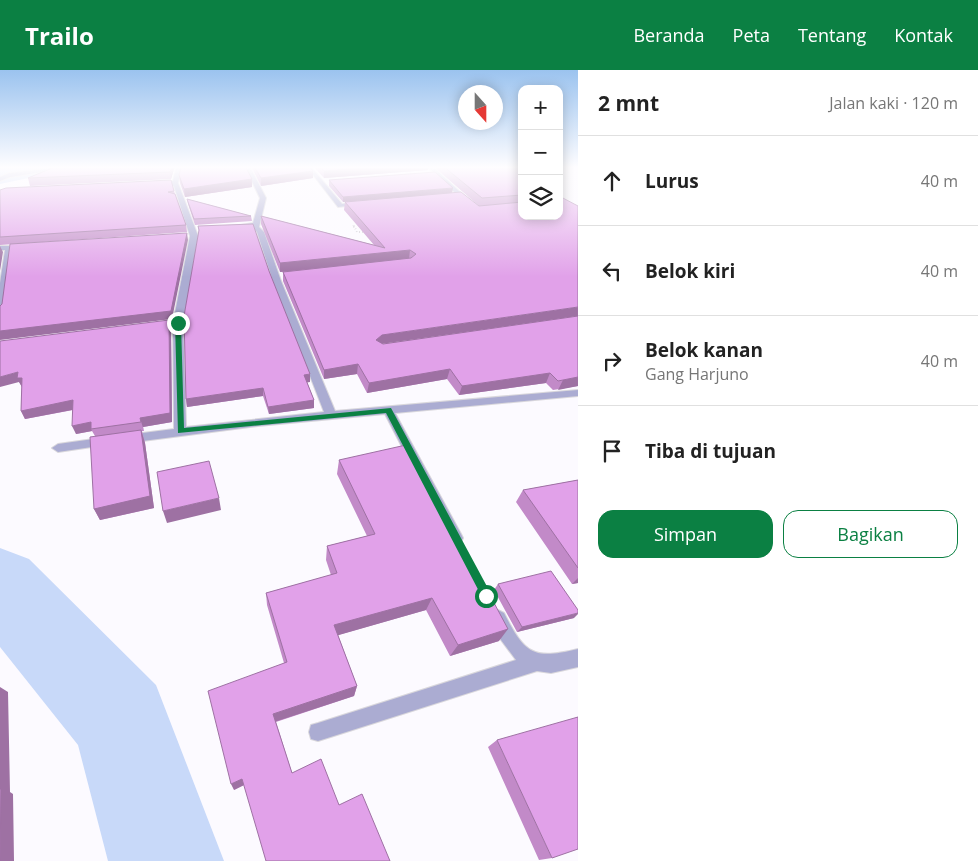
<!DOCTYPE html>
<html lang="id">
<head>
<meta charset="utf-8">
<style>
  body { margin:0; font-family:"Open Sans",sans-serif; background:#f2f2f2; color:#222 }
  .controls { position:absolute; right:15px; top:15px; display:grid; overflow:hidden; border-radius:10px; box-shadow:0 2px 12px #0003 }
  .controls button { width:45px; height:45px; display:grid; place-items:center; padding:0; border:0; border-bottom:1px solid #e0e0e0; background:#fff; color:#222; font:25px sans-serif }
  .compass { position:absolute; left:458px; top:15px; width:45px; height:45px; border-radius:50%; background:#fff; box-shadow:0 2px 12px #0003; rotate:159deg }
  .stop { position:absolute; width:15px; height:15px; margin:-11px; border:4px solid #0b8043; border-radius:50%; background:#fff }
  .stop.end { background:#0b8043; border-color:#fff; box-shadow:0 1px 5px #0008 }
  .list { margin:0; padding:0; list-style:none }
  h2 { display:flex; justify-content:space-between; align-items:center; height:65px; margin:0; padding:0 20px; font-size:21px }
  h2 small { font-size:16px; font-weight:400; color:#767676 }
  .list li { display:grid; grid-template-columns:32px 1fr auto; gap:15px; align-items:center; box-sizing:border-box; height:90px; padding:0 20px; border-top:1px solid #e0e0e0 }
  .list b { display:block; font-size:19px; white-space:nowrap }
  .list p { margin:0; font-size:16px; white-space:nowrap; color:#767676 }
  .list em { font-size:16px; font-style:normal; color:#767676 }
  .actions { display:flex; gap:10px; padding:15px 20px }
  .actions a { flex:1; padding:11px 0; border:1px solid #0b8043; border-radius:15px; text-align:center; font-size:18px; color:#0b8043 }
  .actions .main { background:#0b8043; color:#fff }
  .icon { flex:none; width:28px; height:28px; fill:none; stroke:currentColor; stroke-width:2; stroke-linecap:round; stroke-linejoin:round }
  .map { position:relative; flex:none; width:578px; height:791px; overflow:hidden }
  header { display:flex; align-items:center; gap:30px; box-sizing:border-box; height:70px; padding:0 25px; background:#0b8043; color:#fff }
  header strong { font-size:24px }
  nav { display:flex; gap:28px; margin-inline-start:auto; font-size:18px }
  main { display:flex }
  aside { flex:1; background:#fff }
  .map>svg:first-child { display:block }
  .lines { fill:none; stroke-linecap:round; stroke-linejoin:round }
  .river { fill:#c8d9f9; fill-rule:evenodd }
  .minor-casing { stroke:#d9d7dc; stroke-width:2 }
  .path-far1 { stroke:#a9a7ad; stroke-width:1; stroke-dasharray:0.5 2; stroke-linecap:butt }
  .path { stroke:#a9a7ad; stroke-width:2; stroke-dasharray:0.5 2.5; stroke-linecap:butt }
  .minor { fill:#abacd2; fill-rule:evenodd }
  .wall { fill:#c28ac8 }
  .shaded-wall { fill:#9e71a3 }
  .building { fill:#e1a1e9; stroke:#9e71a3 }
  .route { fill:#0b8043 }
</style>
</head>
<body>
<header>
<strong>Trailo</strong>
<nav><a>Beranda</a><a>Peta</a><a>Tentang</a><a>Kontak</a></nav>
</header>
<main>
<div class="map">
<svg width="578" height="791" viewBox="0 0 578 791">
  <rect width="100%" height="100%" fill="#fcfaff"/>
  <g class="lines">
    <path class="river" d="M 0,97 L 57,97 L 52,103 L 0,114 Z
      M 0,478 L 29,489 L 156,615 L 224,791 L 108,791 L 78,675 L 0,577 Z"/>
    <defs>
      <path id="minor" d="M 62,97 L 74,97 L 10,107 L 0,111 L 0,107 L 9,103 Z
        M 176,97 L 182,97 L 178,113 L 198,166 L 183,253 L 186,357 L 324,342 L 273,211 L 257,162 L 252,157 L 238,158 L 235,156 L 253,153 L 260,128 L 245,97 L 250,97 L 266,128 L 259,157 L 264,162 L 281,211 L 335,341 L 578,320 L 578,326 L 395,343 L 461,464 L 463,468 L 461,472 L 456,474 L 451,472 L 385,344 L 258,356 L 127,373 L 123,372 L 121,369 L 123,366 L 127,365 L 174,359 L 173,253 L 190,166 L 174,116 L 152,113 L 155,111 L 173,111 Z
        M 307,97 L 311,97 L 342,134 L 360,132 L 363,134 L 338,137 Z
        M 428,97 L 433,97 L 472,133 L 472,135 L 468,135 Z
        M 0,176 L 9,176 L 13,178 L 4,242 L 0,245 L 0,213 L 5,180 L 0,180 Z
        M 108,367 L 112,368 L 114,371 L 112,374 L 58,382 L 52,378 L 58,374 Z
        M 498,540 L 504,543 C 525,584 533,590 578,579 L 578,597 L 551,603 L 537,601 L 318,671 L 311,669 L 309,662 L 311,655 L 318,653 L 516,590 L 501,570 L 490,548 L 492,543 Z"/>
    </defs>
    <use href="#minor" class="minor-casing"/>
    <path class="path-far1" d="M 353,155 L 354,158"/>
    <path class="path" d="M 354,156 L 357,162 L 365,162"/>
    <use href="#minor" class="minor"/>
  </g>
  <path class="wall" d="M 175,96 L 171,109 L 30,116 L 28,108 Z
    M 251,96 L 309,96 L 313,108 L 261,116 Z
    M 313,96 L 429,96 L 428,100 L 324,108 Z
    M 433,96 L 515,96 L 522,100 L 522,146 L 382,274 L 578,246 L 578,316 L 553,320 L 546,313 L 459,325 L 447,309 L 367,323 L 357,304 L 324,309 L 283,211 L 283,202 L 280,202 L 261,154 L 261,146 L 374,175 L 344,140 L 345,132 L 343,132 L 329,116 L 329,110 L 452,123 L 479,136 Z
    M 179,105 L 252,109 L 252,117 L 185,127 L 180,113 Z
    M 0,120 L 174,121 L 186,155 L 187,162 L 0,175 Z
    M 187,129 L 251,146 L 252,151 L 195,155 L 188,134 Z
    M 198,156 L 269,201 L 310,312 L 307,312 L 314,330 L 314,338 L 269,344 L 263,326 L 187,337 L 186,329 L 199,162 Z
    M 169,250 L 171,258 L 172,352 L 143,357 L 144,361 L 142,361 L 145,373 L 154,438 L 100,450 L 94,439 L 95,366 L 92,361 L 76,364 L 73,340 L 25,349 L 21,341 L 22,317 L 19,312 Z
    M 339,390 L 435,422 L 433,428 L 499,571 L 450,586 L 426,540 L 338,565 L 357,616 L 354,626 L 276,652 L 292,703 L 339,735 L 390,791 L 244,715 L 234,720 L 284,593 L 267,535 L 266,523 L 331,505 L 326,490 L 327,476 L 367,466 L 337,404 Z
    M 578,410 L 578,513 L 572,514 L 516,432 L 523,420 Z
    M 498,514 L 574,548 L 517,562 L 494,520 Z
    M 497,670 L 552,788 L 539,790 L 488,677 Z"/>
  <path class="shaded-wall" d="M 172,96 L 175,96 L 171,109 L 170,102 Z
    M 384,96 L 429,96 L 428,100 L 324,108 L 324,101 Z
    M 313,101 L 313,108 L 261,116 L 261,108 Z
    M 252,109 L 252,117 L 185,127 L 184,119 Z
    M 453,118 L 452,123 L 343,132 L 343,127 Z
    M 187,163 L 188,170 L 172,249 L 0,270 L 0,261 Z
    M 0,176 L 3,182 L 0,201 Z
    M 410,180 L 409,189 L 280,202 L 280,193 Z
    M 578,237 L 578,246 L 381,274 L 376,270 L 382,265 Z
    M 169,250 L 171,258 L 172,352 L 143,357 L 144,361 L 140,348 Z
    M 358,294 L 357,304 L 324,309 L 324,300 Z
    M 450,299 L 447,309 L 367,323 L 369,313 Z
    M 18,302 L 22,308 L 22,317 L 19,312 L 0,317 L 0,307 Z
    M 550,303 L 546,313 L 459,325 L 462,316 Z
    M 310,304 L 310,312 L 304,313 L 304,305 Z
    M 578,307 L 578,316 L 558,320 L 563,310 Z
    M 263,318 L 263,326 L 187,337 L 186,329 Z
    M 73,330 L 77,339 L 25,349 L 21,341 Z
    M 314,330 L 314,338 L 269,344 L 268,337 Z
    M 91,352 L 91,359 L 92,361 L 76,364 L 72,356 Z
    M 141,360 L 145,373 L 154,438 L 100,450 L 94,439 Z
    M 435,422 L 430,436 L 430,423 Z
    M 219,428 L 221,440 L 167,453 L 163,441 Z
    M 578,508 L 578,513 L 572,514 Z
    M 432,528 L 426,540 L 332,567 L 334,555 Z
    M 578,543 L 578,544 L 574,548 L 517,562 L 522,557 Z
    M 508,559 L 499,571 L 450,586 L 458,575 Z
    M 357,616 L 354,626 L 274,652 L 273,644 Z
    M 0,617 L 8,622 L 10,722 L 13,724 L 14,791 L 0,791 Z
    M 242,709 L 244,715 L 234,720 L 231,714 Z"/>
  <path class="building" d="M 57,96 L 172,96 L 170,102 L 28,108 Z
    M 181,96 L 245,96 L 252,109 L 184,119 L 179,105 Z
    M 254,96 L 309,96 L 313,101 L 261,108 Z
    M 320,96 L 384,96 L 324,101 Z
    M 443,96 L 515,96 L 522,100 L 522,125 L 482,128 Z
    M 435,102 L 453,118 L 343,127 L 329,110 Z
    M 171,110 L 174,121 L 168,122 L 175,124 L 186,155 L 0,167 L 0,120 L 6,118 Z
    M 461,122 L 479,136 L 522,132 L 522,146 L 559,146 L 559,122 L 560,122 L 561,127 L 578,136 L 578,237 L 382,265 L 376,270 L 383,274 L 578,246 L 578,307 L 558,311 L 550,303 L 462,316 L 450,299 L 369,313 L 358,294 L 324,300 L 283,202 L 411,188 L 416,184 L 410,180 L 280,193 L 261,146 L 385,178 L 345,132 Z
    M 187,129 L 251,146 L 194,149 Z
    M 253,154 L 269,201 L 310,304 L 304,305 L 314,330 L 268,337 L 263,318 L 186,329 L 184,246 L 199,160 L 198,156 Z
    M 187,163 L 171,241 L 0,261 L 0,236 L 2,234 L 10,174 Z
    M 169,250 L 170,343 L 140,348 L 141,352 L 91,359 L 91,352 L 72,356 L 73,330 L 21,341 L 22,308 L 17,308 L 18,302 L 0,307 L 0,271 Z
    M 141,360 L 150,426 L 94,439 L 90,367 Z
    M 406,375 L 435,422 L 430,423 L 477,501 L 508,559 L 458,575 L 432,528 L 334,555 L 357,616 L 273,644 L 292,703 L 321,689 L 339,735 L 362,724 L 390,791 L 266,791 L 242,709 L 231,714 L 208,621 L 287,592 L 266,523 L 337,503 L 327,476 L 375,464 L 339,390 Z
    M 209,391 L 219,428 L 163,441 L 157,402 Z
    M 578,410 L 578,498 L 523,420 Z
    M 551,501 L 578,540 L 578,543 L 522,557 L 498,514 Z
    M 578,647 L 578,779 L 552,788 L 497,670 Z
    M 0,719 L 1,719 L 0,791 Z"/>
  <linearGradient id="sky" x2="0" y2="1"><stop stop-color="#9bc3ef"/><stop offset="0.47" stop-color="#fefdff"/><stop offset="1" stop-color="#fefdff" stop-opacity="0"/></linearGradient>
  <rect width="578" height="207" fill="url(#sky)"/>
  <path class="route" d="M 178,251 L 181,253 L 184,358 L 391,338 L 490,522 L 490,529 L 483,529 L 386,343 L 178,363 L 175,253 Z"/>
</svg>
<div class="controls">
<button>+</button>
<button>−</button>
<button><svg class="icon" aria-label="layers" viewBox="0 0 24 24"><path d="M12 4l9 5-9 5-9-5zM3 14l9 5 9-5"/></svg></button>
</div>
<svg class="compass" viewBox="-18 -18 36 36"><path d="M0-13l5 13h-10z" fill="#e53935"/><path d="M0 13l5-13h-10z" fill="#767676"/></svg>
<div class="stop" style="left:486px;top:526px"></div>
<div class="stop end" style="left:178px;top:253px"></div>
</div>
<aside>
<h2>2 mnt<small>Jalan kaki · 120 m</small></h2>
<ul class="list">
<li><svg class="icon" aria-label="ahead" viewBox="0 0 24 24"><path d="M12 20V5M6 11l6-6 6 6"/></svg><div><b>Lurus</b></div><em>40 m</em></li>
<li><svg class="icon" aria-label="left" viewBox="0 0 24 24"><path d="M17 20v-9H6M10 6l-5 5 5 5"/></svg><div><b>Belok kiri</b></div><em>40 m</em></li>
<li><svg class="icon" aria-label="right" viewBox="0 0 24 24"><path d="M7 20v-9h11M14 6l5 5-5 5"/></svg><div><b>Belok kanan</b><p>Gang Harjuno</p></div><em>40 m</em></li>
<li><svg class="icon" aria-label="arrive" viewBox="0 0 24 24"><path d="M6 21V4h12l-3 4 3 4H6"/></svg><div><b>Tiba di tujuan</b></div></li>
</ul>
<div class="actions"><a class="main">Simpan</a><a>Bagikan</a></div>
</aside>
</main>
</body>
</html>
